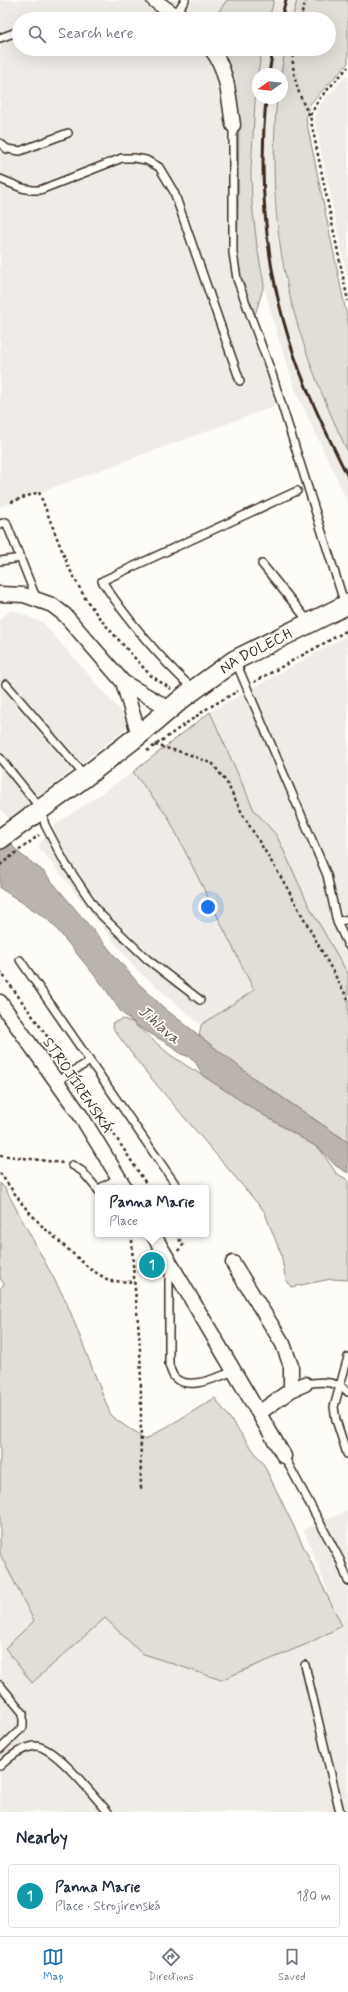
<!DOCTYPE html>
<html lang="en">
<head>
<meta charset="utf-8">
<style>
  body { margin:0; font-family:Mynerve,sans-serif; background:#f6f6f7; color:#1f2937 }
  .compass { position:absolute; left:252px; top:68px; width:36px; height:36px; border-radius:50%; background:#fff; box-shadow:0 4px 16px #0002; rotate:255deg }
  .you { position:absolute; left:208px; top:907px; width:14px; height:14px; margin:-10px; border:3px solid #fff; border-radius:50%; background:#1a73e8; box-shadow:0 0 0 6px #1a73e833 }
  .badge { display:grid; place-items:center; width:26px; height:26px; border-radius:50%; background:#1f6fb2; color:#fff; font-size:13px; font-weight:700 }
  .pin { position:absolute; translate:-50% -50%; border:2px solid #fff; box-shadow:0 1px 4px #0006 }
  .popup { position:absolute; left:95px; top:1185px; width:114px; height:52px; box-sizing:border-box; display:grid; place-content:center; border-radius:4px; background:#fff; filter:drop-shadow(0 1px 3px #0005); font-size:13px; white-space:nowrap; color:#747a83 }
  .popup b { font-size:15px; color:#1f2937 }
  .popup::after { content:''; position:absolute; left:50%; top:100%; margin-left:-8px; border:8px solid transparent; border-top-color:#fff }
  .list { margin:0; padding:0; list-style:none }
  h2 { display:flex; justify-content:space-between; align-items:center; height:52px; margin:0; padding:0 16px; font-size:17px }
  h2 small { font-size:13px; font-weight:400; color:#747a83 }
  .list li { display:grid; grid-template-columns:26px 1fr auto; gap:12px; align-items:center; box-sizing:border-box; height:64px; margin:0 8px 8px; padding:0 8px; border:1px solid #e0e1e3; border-radius:4px }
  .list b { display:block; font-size:15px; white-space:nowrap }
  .list p { margin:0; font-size:13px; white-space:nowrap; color:#747a83 }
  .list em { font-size:13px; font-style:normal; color:#747a83 }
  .icon { flex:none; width:22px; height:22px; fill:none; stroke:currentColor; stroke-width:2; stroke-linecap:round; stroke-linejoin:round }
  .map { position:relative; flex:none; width:348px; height:1812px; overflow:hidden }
  .search { position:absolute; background:#fff; box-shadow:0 4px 16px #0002; left:12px; right:12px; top:12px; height:44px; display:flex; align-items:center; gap:10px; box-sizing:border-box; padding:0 14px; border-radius:22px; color:#747a83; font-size:15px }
  .sheet { height:124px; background:#fff }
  nav { display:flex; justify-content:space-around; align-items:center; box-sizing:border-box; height:56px; border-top:1px solid #e0e1e3; background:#fff; font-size:11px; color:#747a83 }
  nav a { display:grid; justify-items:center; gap:2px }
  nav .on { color:#1f6fb2 }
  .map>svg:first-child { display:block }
  .built { fill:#efece7 }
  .green { fill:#e1ded7; stroke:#8e847a }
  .water { fill:#bbb4ad; stroke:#887d74 }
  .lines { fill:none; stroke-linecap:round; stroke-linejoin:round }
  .service-casing { stroke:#3b2a1e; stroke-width:10 }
  .minor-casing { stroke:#3b2a1e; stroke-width:17 }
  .secondary-casing { stroke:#3b2a1e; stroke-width:22 }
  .path { stroke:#3b2a1e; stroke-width:2.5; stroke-dasharray:3 3; stroke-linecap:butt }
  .service { stroke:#fdfcf7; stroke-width:7 }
  .minor { stroke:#fdfcf7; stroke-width:14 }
  .secondary { stroke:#fdfcf7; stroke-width:19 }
  .rail { stroke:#3b2a1e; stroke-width:3 }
  .labels { text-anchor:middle; stroke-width:3.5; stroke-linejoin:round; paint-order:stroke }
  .street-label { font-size:15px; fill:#3b2a1e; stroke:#fdfcf7 }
  .water-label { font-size:16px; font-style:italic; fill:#615349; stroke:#fdfcf7 }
</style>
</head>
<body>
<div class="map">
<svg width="348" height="1812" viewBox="0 0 348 1812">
  <rect width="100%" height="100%" fill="#fdfcf7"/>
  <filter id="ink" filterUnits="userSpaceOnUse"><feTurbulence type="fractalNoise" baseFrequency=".025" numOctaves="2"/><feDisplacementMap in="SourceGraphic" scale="8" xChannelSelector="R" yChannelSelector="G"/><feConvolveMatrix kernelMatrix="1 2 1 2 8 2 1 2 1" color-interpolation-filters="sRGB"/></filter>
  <g filter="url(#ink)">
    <path class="built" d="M 0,0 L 227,0 L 213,19 L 19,19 L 19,49 L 218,49 L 239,126 L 237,281 L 281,404 L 0,507 Z
      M 274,0 L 297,0 L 292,19 L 269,19 Z
      M 262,49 L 285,49 L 281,74 L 258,74 Z
      M 348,74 L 348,280 L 315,122 L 316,109 Z
      M 258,75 L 258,98 L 277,98 L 274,130 L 274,201 L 278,243 L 285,281 L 305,352 L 335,424 L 348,452 L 348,502 L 296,392 L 273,321 L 264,285 L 257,246 L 252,203 L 253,128 Z
      M 11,610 L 42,622 L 132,724 L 9,819 L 0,809 L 0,619 Z
      M 348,635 L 348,974 L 309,906 L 277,836 L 254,810 L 210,712 Z
      M 133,772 L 168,817 L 254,990 L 201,1025 L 137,970 L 38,846 L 55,825 Z
      M 348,1510 L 348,1812 L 0,1812 L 0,1554 L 34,1621 L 33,1683 L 105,1617 L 141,1653 L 341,1626 L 304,1530 Z"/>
    <path class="green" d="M 227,0 L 274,0 L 269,19 L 213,19 Z
      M 297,0 L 348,0 L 348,63 L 310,104 L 306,119 L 348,322 L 348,452 C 290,331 265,233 277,98 L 282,98 L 282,74 L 281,74 L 285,49 L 329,49 L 329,19 L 292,19 Z
      M 218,49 L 262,49 L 256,85 L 251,170 L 252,203 L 257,246 L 264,285 L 252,325 L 237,281 L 239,126 Z
      M 210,712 L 254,810 L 277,836 L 309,906 L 348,974 L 348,1142 L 255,1079 L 199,1036 L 201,1025 L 254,990 L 168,817 L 133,772 Z
      M 123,1019 L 132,1022 L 169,1054 L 190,1068 L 211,1080 L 252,1108 L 320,1149 L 336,1173 L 348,1180 L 348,1280 L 331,1279 L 291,1287 L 286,1281 L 281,1254 L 264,1211 L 145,1071 L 114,1030 L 112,1023 Z
      M 0,1183 L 5,1188 L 66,1301 L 111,1416 L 145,1440 L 215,1398 L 264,1465 L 342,1626 L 307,1644 L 221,1680 L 141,1653 L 105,1618 L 32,1683 L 5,1648 L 34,1621 L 0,1554 L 0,1289 L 4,1284 L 0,1278 Z"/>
    <path class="water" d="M 0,828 L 9,842 L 19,853 L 43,871 L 137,982 L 164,1008 L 255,1079 L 348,1142 L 348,1173 L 336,1166 L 320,1149 L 252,1108 L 203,1076 L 196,1063 L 190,1057 L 181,1054 L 170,1045 L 139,1027 L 121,1012 L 104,987 L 55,927 L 46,918 L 0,888 Z"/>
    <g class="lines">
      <defs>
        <path id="service" d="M 175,15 L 185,0
          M 0,38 L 19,31
          M 233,125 L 233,253 L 237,279 L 272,374 L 345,605
          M 0,143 L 7,149 L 20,151 L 68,133
          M 0,179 L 22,188 L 32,190 L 40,190 L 122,158 L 134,158 L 146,160 L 159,167 L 174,192 L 240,381
          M 0,524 L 6,522 L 37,600
          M 0,561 L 21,558
          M 262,564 L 309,622
          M 235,660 L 327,875 L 337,922 L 348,919
          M 6,684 L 85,776
          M 193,689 C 158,656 128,621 102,581 L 297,491
          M 0,758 L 41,809 L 45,825 L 65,863 L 99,913 L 147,959 L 200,1000
          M 337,922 L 348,945
          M 20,960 L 178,1188
          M 57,1081 L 90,1061
          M 72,1165 L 82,1171 L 98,1190
          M 100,1188 L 118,1178
          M 169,1267 L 169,1365 C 170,1368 172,1374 174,1377 C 189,1392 219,1376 235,1371
          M 305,1384 C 320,1381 337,1380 348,1392
          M 347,1454 L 336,1420 L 334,1407 L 348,1357
          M 284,1456 L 340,1560 L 348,1581
          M 305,1665 L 340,1812
          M 0,1685 L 23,1713 L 23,1727 L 0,1749
          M 0,1766 C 9,1757 22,1748 34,1746 C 54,1744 94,1797 108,1812"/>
        <path id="minor" d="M 154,0 L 180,19
          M 211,49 C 228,69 229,100 233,125
          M 0,594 L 24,595 L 52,605 L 65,615 L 123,682 L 170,709
          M 123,682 L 139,735
          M 0,1002 L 81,1116 L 125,1188
          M 153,1234 L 284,1456
          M 233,1263 L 283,1344 L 291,1366 L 291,1390
          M 259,1413 L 291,1390 L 305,1384"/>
        <g id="secondary">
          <path id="s1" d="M 0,839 L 85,777 L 139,735 L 184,697 L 235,660 L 348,604"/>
        </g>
      </defs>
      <use href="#service" class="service-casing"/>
      <use href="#minor" class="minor-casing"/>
      <use href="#secondary" class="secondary-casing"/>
      <path class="path" d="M 300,19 L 306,0
        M 293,49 C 291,72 298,96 310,116 L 348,301
        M 310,115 L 320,98 L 348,67
        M 11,502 L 39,492 L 68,566 L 85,598 L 101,620 L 150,675 L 171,689
        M 254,682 L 348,630
        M 155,745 L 188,754 L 213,764 L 227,783 L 243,815 L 285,884 L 348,999
        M 147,751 L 208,708 L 238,691
        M 0,865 L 39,835
        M 0,971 L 68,1065
        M 78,1079 L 149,1188
        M 0,1155 L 63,1163
        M 0,1173 L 23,1205 L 42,1226 L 90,1269 L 110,1281 L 135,1282
        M 132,1234 C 132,1273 138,1311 140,1350 C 142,1397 140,1444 141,1491
        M 176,1234 L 183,1245 L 177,1252"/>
      <use href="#service" class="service"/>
      <use href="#minor" class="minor"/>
      <use href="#secondary" class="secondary"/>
      <path class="rail" d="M 281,19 L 286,0
        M 269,74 L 273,49
        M 266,98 C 257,197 268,296 307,389 C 319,419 334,448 348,477"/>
    </g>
  </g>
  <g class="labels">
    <g class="street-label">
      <text dy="5" stroke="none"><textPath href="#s1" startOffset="318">NA DOLECH</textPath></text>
      <text transform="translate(78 1085) rotate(56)" y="5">STROJÍRENSKÁ</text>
    </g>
    <g class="water-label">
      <text transform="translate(160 1024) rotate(41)" y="6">Jihlava</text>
    </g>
  </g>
</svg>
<svg class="compass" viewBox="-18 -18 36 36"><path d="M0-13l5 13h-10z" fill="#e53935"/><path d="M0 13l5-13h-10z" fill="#747a83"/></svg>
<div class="you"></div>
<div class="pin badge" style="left:152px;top:1265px;background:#0f9aa8">1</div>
<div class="popup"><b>Panna Marie</b>Place</div>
<div class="search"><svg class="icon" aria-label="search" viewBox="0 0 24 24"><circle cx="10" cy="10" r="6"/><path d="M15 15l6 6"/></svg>Search here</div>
</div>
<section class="sheet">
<h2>Nearby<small></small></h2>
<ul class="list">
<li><span class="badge" style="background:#0f9aa8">1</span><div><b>Panna Marie</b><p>Place · Strojírenská</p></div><em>180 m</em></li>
</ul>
</section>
<nav>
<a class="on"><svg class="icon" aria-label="map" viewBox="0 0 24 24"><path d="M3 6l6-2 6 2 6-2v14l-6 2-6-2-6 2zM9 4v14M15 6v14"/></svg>Map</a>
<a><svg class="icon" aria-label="directions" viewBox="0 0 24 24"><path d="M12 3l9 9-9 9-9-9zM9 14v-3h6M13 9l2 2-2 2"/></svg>Directions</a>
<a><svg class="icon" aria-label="saved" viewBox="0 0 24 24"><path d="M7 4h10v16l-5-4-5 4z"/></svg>Saved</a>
</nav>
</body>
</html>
